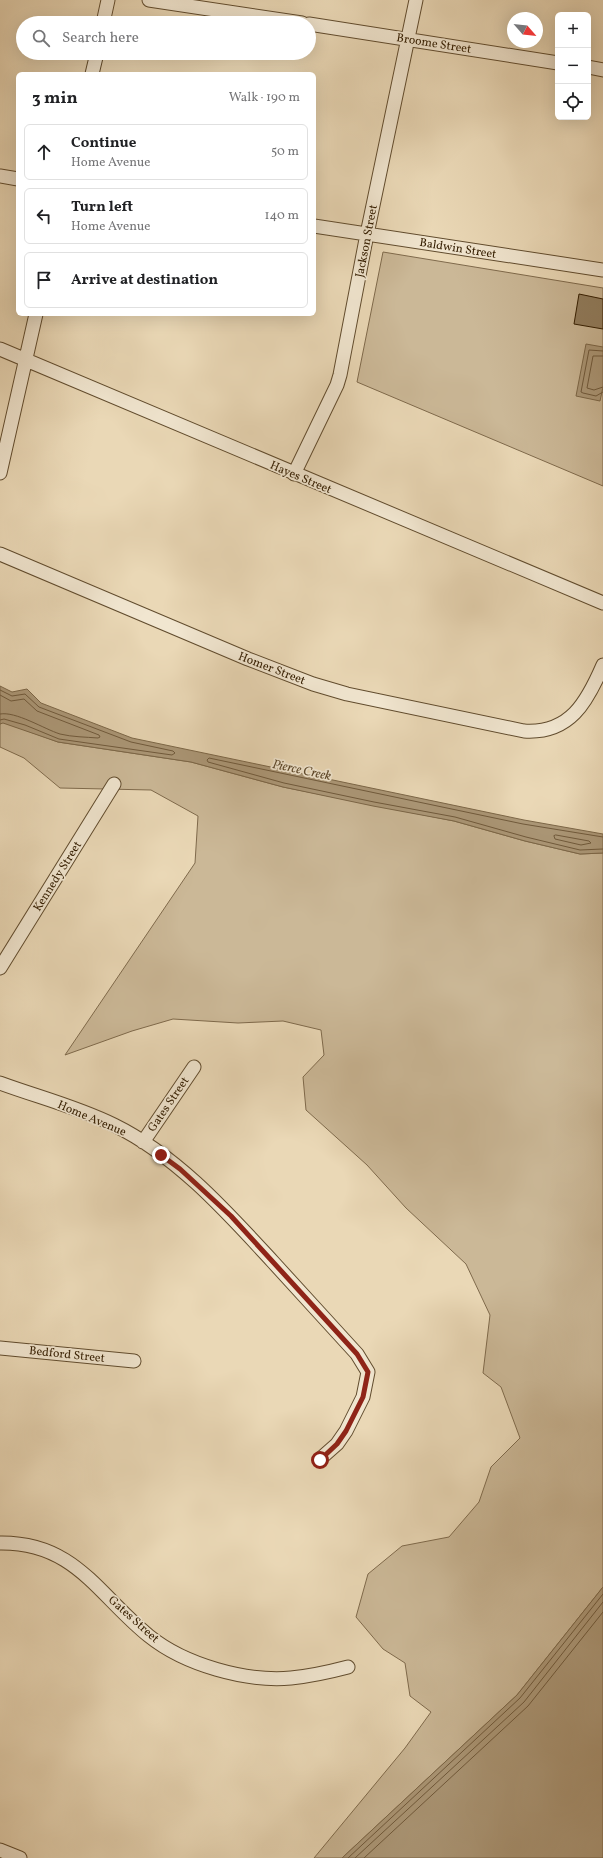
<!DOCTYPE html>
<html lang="en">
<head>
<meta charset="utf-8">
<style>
  body { margin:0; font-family:Vollkorn,serif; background:#f2f2f2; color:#202124 }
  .controls { position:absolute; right:12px; top:12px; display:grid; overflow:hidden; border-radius:6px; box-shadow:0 4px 16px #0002 }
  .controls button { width:36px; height:36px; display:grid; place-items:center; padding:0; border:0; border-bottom:1px solid #e0e0e0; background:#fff; color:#202124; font:20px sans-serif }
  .compass { position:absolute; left:507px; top:12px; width:36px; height:36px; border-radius:50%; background:#fff; box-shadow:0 4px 16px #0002; rotate:118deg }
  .stop { position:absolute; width:12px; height:12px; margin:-9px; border:3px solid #8f2418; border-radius:50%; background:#fff }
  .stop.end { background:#8f2418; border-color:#fff; box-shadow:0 1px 4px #0008 }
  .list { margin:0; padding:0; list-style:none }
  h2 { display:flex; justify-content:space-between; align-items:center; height:52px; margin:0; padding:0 16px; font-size:17px }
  h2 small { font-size:13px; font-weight:400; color:#757577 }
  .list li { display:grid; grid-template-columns:26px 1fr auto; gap:12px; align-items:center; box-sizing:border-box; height:56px; margin:0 8px 8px; padding:0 8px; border:1px solid #e0e0e0; border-radius:6px }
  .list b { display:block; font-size:15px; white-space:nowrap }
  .list p { margin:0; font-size:13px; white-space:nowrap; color:#757577 }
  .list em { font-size:13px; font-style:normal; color:#757577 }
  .icon { flex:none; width:22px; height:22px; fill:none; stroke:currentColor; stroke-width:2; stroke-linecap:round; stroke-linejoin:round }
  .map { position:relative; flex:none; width:603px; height:1858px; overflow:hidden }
  .search { position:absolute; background:#fff; box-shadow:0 4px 16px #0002; left:16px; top:16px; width:300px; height:44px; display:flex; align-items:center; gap:10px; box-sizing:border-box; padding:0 14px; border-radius:22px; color:#757577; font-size:15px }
  .panel { position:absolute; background:#fff; box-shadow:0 4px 16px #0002; left:16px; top:72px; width:300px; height:244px; border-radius:6px }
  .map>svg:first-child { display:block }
  .green { fill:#cbb897; stroke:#7f6a4c }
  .water { fill:#ac9878; stroke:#7c6748 }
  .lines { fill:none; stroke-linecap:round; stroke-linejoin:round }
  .shore { stroke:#705a3c; stroke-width:1 }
  .building { fill:#927e5f; stroke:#331d00 }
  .minor-casing { stroke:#614c2e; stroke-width:15 }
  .minor { stroke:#f1e6d0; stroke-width:13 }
  .route { stroke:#8f2418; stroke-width:5 }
  .labels { text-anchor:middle; stroke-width:3.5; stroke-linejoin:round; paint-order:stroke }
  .street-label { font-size:12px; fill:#331d00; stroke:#f1e6d0 }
  .water-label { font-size:13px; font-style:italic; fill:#5d482a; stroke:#f1e6d0 }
</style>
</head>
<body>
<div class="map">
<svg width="603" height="1858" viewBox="0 0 603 1858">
  <rect width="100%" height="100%" fill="#ead8b6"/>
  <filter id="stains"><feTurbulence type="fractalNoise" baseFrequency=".005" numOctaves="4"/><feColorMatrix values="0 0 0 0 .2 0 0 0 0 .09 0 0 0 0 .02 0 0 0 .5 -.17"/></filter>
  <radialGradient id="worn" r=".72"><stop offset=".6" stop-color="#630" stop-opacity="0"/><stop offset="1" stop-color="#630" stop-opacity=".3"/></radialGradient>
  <path class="green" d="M 383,252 L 603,288 L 603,486 L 357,382 Z
    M 3,722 L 58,742 L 191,762 L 283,787 L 454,821 L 525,841 L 580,854 L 603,853 L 603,1587 L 517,1695 L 342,1858 L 314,1858 L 405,1748 L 431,1712 L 410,1696 L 405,1663 L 383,1649 L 356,1617 L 368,1574 L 402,1546 L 449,1537 L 479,1502 L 491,1467 L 520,1438 L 501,1387 L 483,1373 L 490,1315 L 466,1264 L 406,1208 L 367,1165 L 306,1110 L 303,1077 L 324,1055 L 321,1030 L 283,1021 L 238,1023 L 173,1019 L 132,1031 L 65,1055 L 195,863 L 198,816 L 151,790 L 60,788 L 24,758 L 0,747 L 0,724 Z"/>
  <path class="water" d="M 586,344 L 603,347 L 603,387 L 600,401 L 576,396 Z
    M 0,686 L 12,692 L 27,689 L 41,703 L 132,738 L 524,820 L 603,834 L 603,853 L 580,854 L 525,841 L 454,821 L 373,806 L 283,787 L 191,762 L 58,742 L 3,723 L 0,724 Z
    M 603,1587 L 603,1858 L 342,1858 L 517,1695 Z"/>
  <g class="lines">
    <path class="shore" d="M 603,351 L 589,350 L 581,392 L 583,393 L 596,396 L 603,392
      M 603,356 L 593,356 L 587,388 L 594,390 L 603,387
      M 0,690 L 12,696 L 25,694 L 39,707 L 131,742 L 173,751 L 175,753 L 172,755 L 59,739 L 25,725 L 4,719 L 0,720
      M 0,695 L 11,701 L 24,699 L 37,711 L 99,735 L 100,737 L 98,738 C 86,737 72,737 60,734 C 44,729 16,711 0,714
      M 556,835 L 589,841 L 591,843 L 581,845 L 555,839 L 554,836 Z
      M 603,837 L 523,824 L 209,758 L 207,760 L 208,762 L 284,783 L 374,802 L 455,817 L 526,837 L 580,850 L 603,849
      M 348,1858 L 520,1698 L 603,1594
      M 355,1858 L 524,1702 L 603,1602
      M 364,1858 L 528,1706 L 603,1612"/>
  </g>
  <path class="building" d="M 579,294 L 603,299 L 603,329 L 574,324 Z"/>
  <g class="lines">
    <defs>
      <path id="minor" d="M 149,0 L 302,23
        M 103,23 L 108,0
        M 309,24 L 558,63
        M 588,67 L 603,70
        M 92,74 L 97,53
        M 0,176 L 18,179
        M 314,226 L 603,270
        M 0,349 L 603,603
        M 0,473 L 36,314
        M 294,474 L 337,385 L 340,375 L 367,234 L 416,0
        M 0,554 L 248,659 L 313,684 L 347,694 L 524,731 C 570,734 587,702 603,665
        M 0,968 L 114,784
        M 0,1083 C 38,1097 78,1107 114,1125 C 177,1156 226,1211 273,1262 C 301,1293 329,1323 357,1354 L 368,1372 L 363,1397 L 346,1431 L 337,1444 L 320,1459
        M 143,1142 L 194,1067
        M 0,1348 L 134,1361
        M 0,1543 C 75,1542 98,1595 149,1636 C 185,1665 246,1682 291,1678 C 311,1676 329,1672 348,1667
        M 0,1850 L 20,1858"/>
    </defs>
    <use href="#minor" class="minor-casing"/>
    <use href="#minor" class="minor"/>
  </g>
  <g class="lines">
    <path class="route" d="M 161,1155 L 180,1169 L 231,1216 L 357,1354 L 368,1372 L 363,1397 L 346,1431 L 337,1444 L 320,1460"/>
  </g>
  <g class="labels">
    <g class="street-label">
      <text transform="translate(434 43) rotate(9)" y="4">Broome Street</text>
      <text transform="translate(366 241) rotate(-79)" y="4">Jackson Street</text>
      <text transform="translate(458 248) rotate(9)" y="4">Baldwin Street</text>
      <text transform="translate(301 477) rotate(23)" y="4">Hayes Street</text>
      <text transform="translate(272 668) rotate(21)" y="4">Homer Street</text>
      <text transform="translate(57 876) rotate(-58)" y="4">Kennedy Street</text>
      <text transform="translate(168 1104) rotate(-56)" y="4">Gates Street</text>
      <text transform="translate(92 1118) rotate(23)" y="4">Home Avenue</text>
      <text transform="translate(67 1354) rotate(6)" y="4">Bedford Street</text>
      <text transform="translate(134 1619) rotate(42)" y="4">Gates Street</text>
    </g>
    <g class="water-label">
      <text transform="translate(302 769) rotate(12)" y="5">Pierce Creek</text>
    </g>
  </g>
  <rect width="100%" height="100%" filter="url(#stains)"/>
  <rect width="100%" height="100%" fill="url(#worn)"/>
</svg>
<div class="controls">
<button>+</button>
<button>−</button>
<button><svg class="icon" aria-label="locate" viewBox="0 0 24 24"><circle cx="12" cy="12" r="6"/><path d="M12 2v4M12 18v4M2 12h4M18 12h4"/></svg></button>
</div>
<svg class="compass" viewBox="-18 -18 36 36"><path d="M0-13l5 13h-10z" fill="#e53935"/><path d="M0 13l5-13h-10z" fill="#757577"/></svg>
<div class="stop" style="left:320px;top:1460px"></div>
<div class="stop end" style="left:161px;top:1155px"></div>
<div class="search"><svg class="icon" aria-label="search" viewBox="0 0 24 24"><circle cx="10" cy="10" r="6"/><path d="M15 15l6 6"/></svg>Search here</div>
<section class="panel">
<h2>3 min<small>Walk · 190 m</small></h2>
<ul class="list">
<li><svg class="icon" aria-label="ahead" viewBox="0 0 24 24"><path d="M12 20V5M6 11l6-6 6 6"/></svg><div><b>Continue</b><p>Home Avenue</p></div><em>50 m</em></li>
<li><svg class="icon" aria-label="left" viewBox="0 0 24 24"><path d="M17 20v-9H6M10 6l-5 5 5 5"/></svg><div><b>Turn left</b><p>Home Avenue</p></div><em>140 m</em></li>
<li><svg class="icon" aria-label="arrive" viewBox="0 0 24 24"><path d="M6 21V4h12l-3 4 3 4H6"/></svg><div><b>Arrive at destination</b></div></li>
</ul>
</section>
</div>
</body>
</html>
